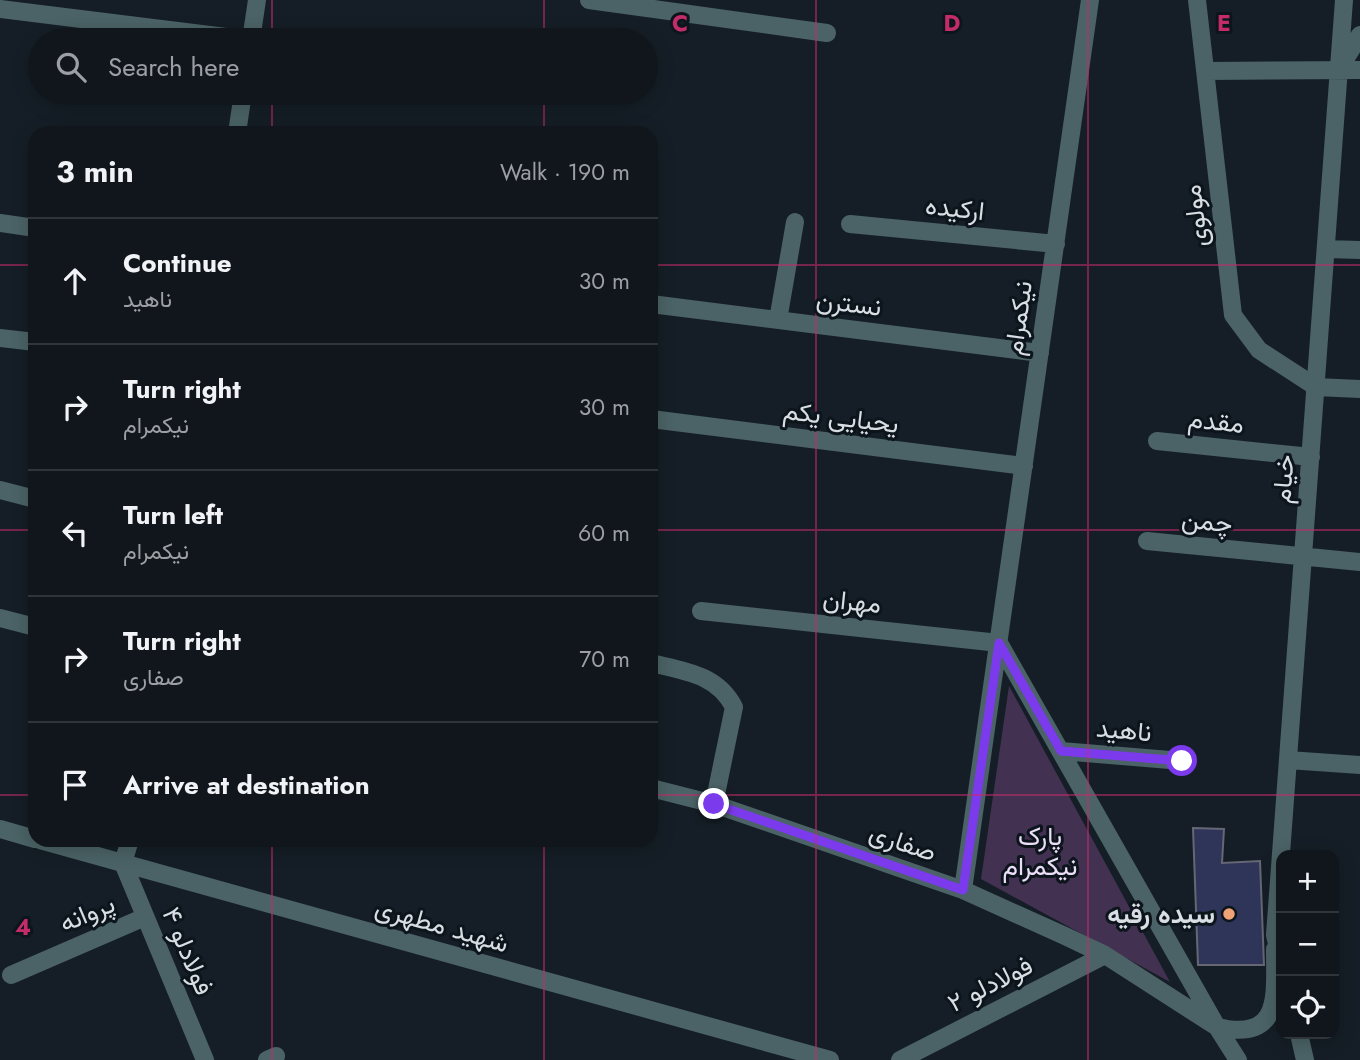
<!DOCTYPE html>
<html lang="en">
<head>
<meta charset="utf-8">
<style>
  body { margin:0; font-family:Jost,Vazirmatn,sans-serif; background:#1e2329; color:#f1f3f6 }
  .controls { position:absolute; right:21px; bottom:21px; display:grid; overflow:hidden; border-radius:14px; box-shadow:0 4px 18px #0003 }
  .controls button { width:63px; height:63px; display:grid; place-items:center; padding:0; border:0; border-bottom:2px solid #30353b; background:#10161c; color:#f1f3f6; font:35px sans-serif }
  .stop { position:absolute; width:21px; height:21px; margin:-16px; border:5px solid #7c3aed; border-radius:50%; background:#fff }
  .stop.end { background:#7c3aed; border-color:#fff; box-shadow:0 2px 7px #0008 }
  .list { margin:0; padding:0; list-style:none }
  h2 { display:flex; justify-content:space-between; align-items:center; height:91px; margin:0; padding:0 28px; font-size:30px }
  h2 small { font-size:23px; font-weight:400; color:#9c9fa3 }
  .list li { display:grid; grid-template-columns:46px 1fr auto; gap:21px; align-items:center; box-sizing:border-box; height:126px; padding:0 28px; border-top:2px solid #30353b }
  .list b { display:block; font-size:26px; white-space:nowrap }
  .list p { margin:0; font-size:23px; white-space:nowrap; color:#9c9fa3 }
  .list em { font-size:23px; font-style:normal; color:#9c9fa3 }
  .icon { flex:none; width:38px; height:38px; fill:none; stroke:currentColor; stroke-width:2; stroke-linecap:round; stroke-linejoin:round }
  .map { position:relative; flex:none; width:1360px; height:1060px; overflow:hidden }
  .search { position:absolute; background:#10161c; box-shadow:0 4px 18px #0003; left:28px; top:28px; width:630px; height:77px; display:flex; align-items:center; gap:18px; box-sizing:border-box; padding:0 24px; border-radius:38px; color:#9c9fa3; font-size:26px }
  .panel { position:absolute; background:#10161c; box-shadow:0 4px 18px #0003; left:28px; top:126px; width:630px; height:721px; border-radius:21px }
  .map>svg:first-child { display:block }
  .green { fill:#433152 }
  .building { fill:#2f3559; stroke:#656774; stroke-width:2 }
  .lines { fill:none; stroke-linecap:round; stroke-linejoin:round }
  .minor { stroke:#4b6366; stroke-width:18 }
  .route { stroke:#7c3aed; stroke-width:9 }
  .grid { fill:none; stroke:#c42c69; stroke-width:2; stroke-opacity:0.55 }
  .poi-dot { fill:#efa377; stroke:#0c151c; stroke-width:2.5 }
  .labels { text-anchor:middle; stroke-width:6; stroke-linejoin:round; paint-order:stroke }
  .street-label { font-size:26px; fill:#d8dee3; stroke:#0c151c }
  .park-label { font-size:26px; fill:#ecdef8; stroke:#0c151c }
  .poi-label { font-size:26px; font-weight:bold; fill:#d8dee3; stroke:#0c151c; text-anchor:end }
  .grid-label { font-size:23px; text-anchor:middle; font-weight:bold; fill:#c42c69; stroke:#0c151c; stroke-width:6; stroke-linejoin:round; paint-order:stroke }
</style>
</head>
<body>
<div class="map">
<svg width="1360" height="1060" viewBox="0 0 1360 1060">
  <rect width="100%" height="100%" fill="#151e26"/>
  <path class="green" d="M 1009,686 L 1170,982 L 981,879 Z"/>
  <path class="building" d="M 1193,828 L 1224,829 L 1222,863 L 1260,861 L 1264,965 L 1198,965 Z"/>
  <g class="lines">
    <path class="minor" d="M 589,0 L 827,33
      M 1197,0 L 1233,315 L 1259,350 L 1316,387 L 1360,389
      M 0,9 L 250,40
      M 251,40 L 257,0
      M 1341,66 L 1360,35
      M 1205,71 L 1360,70
      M 237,133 L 243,93
      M 0,223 L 35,228
      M 850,224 L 1056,244
      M 1326,249 L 1360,250
      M 651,304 L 1040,353
      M 778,320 L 795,222
      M 0,338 L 35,342
      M 651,419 L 1024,466
      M 1157,441 L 1311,457
      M 0,490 L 35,499
      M 1147,541 L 1360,562
      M 701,611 L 999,643 L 1217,1027
      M 0,618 L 35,627
      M 651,663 C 684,671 717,674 734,707 L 714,804
      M 1061,751 L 1182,761
      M 1288,760 L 1360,765
      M 651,788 L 714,804 L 963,890 L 1065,936 L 1105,955 L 1217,1027 L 1238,1060
      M 0,829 L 35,839
      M 40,840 L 830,1060
      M 130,840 L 123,863 L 205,1060
      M 963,890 L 1090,0
      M 1281,961 L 1275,935 L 1344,0
      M 11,975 L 145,917
      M 1217,1027 C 1282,1042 1275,996 1275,949
      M 1299,1034 L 1305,1060
      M 267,1060 L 276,1056
      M 900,1060 L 1105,955"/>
  </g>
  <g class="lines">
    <path class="route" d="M 714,804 L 963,890 L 999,643 L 1061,751 L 1182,761"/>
  </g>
  <path class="grid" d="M 272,0 L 272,40M 544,0 L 544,40M 816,0 L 816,1060M 1088,0 L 1088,1060M 272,93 L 272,133M 544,93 L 544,133M 0,265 L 35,265M 651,265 L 1360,265M 0,530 L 35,530M 651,530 L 1360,530M 0,795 L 35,795M 651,795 L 1360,795M 272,840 L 272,1060M 544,840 L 544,1060"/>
  <circle class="poi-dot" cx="1229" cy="914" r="7"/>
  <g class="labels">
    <g class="street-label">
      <text transform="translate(955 208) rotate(6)" y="9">ارکیده</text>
      <text transform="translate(1195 216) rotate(-97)" y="9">مولوی</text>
      <text transform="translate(849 303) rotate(7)" y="9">نسترن</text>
      <text transform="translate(1018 318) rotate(-82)" y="9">نیکمرام</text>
      <text transform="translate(841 417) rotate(7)" y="9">یحیایی یکم</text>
      <text transform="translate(1216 421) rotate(6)" y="9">مقدم</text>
      <text transform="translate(1283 479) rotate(-86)" y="9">خیام</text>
      <text transform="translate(1207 521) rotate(6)" y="9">چمن</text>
      <text transform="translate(852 601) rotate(6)" y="9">مهران</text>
      <text transform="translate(1124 730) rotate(5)" y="9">ناهید</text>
      <text transform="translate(903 842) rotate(19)" y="9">صفاری</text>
      <text transform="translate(87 913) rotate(-23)" y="9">پروانه</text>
      <text transform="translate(442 925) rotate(16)" y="9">شهید مطهری</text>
      <text transform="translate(188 951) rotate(67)" y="9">فولادلو ۴</text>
      <text transform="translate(990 984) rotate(-27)" y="9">فولادلو ۲</text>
    </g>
    <g class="park-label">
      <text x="1040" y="845">پارک<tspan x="1040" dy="30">نیکمرام</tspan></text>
    </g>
    <g class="poi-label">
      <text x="1215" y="923">سیده رقیه</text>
    </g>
  </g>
  <g class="grid-label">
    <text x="680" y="31">C</text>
    <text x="952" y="31">D</text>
    <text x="1224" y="31">E</text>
    <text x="23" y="935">4</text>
  </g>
</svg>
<div class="controls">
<button>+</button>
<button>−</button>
<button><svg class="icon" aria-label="locate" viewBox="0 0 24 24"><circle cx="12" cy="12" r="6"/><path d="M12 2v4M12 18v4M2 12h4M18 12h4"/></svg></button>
</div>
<div class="stop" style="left:1182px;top:761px"></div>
<div class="stop end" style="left:714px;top:804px"></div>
<div class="search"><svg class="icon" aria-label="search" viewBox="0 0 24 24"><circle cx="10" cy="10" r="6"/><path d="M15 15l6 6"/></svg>Search here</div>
<section class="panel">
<h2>3 min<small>Walk · 190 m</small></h2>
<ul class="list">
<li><svg class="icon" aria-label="ahead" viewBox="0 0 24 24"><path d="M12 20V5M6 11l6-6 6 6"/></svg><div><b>Continue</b><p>ناهید</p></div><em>30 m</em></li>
<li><svg class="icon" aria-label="right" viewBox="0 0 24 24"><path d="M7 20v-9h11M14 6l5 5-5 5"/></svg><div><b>Turn right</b><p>نیکمرام</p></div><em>30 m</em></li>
<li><svg class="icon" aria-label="left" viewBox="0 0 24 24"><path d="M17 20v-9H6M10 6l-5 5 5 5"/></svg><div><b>Turn left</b><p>نیکمرام</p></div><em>60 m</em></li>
<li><svg class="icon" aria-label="right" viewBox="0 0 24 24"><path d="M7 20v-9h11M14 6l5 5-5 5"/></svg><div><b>Turn right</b><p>صفاری</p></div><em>70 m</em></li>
<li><svg class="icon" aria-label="arrive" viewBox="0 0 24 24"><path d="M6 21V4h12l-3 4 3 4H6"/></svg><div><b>Arrive at destination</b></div></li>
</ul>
</section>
</div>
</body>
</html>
